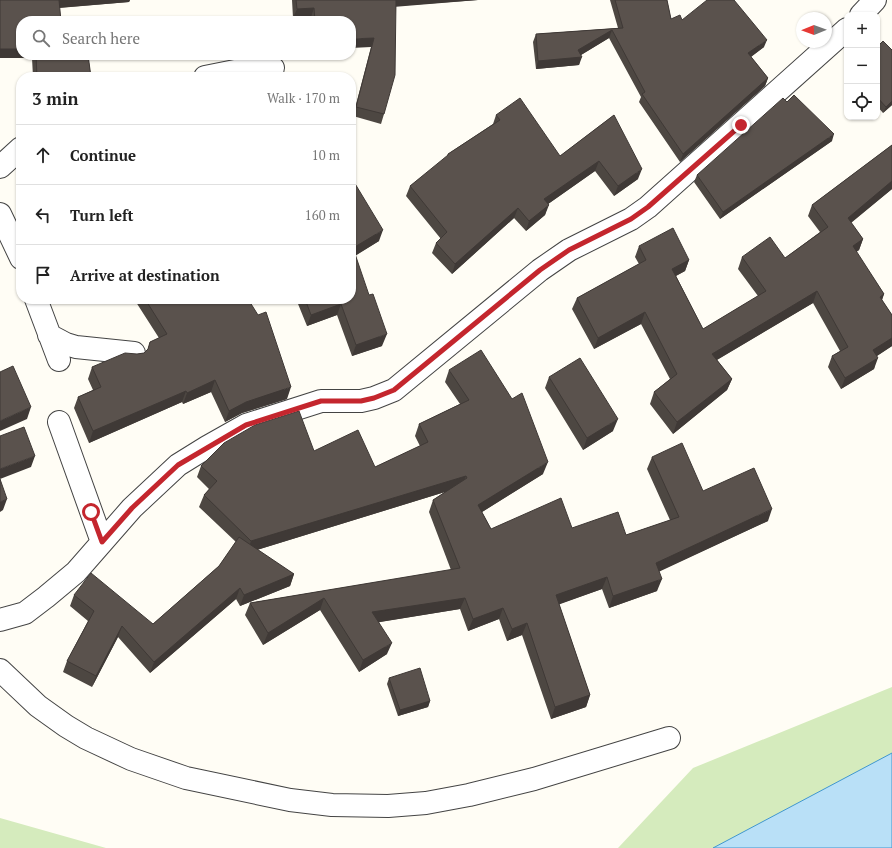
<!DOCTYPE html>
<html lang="en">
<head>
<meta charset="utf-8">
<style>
  body { margin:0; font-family:"PT Serif",serif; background:#f6f6f6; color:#222 }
  .controls { position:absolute; right:12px; top:12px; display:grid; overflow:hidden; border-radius:8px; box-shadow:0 1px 3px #0004 }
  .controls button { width:36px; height:36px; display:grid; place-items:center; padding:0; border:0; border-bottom:1px solid #e0e0e0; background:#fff; color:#222; font:20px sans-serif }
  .compass { position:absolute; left:796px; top:12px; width:36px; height:36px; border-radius:50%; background:#fff; box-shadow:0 1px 3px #0004; rotate:269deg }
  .stop { position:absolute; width:12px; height:12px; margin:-9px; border:3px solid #c4262e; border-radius:50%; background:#fff }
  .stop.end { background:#c4262e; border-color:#fff; box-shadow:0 1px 4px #0008 }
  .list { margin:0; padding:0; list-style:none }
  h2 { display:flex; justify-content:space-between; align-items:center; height:52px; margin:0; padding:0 16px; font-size:17px }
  h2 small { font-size:13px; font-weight:400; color:#767676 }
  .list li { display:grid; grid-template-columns:26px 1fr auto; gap:12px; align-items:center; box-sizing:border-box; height:60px; padding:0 16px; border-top:1px solid #e0e0e0 }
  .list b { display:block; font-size:15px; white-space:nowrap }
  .list em { font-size:13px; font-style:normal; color:#767676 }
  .icon { flex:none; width:22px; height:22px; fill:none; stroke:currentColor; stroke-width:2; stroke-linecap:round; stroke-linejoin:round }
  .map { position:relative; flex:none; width:892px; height:848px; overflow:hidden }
  .search { position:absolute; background:#fff; box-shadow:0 1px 3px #0004; left:16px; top:16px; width:340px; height:44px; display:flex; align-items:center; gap:10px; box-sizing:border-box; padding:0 14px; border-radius:16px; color:#767676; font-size:15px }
  .panel { position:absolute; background:#fff; box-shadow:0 1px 3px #0004; left:16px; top:72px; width:340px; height:232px; border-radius:16px }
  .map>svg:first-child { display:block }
  .green { fill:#d5ebbd }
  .water { fill:#b9e0f7; stroke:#3f96cf }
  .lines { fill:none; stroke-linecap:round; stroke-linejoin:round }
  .minor-casing { stroke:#444; stroke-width:24 }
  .minor { stroke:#fff; stroke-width:22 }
  .wall { fill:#4d4742 }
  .shaded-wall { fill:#3f3936 }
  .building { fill:#5a524d; stroke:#3f3936 }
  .route { stroke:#c4262e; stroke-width:5 }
</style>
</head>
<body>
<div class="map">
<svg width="892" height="848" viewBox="0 0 892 848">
  <rect width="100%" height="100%" fill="#fffdf5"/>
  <path class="green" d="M 892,687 L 892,848 L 618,848 L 693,768 Z
    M 0,818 L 106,848 L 0,848 Z"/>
  <path class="water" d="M 892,753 L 892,848 L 713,848 Z"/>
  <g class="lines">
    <defs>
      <path id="minor" d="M 861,15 L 875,0
        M 205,77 L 235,71 L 273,68
        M 0,167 L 21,148
        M 0,214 L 21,258
        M 36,299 L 59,360
        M 49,335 L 66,344 L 76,347 L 134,353
        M 59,422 L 102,542
        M 0,620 L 25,613 L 46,597 L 76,572 L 132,508 L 178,465 L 207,447 L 246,425 L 321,401 L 361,401 L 374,398 L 394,390 L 540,270 L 569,250 L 631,219 L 648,207 L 847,29
        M 0,670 L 38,706 L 66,726 L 86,738 L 131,759 L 186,778 L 290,800 L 332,805 L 388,806 L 426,803 L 469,795 L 534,779 L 669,738"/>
    </defs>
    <use href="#minor" class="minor-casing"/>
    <use href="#minor" class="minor"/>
  </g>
  <path class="wall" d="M 0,0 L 130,0 L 129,2 L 59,8 L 61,21 L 21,21 L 21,55 L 88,55 L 91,77 L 33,77 L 32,58 L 0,58 Z
    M 292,0 L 478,0 L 396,6 L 384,114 L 381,124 L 353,116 L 371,47 L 351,21 L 311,21 L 311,17 L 293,18 Z
    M 610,0 L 667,0 L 671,19 L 682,20 L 764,47 L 751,57 L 768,78 L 765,86 L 680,162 L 639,102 L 641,97 L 609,38 L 581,55 L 579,65 L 536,69 L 533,42 L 536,34 L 618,28 Z
    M 877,47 L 892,50 L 892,105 L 883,113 L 877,106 Z
    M 787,102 L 832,141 L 720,219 L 694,182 L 697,175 Z
    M 496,115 L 560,156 L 614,115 L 638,179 L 614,196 L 595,171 L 548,204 L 545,215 L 526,231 L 514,218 L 452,274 L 432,253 L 436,243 L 441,239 L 406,196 L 410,186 L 447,157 L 448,154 L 493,124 Z
    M 892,145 L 892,189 L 851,223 L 863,239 L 859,250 L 856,252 L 884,294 L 882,300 L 892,315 L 892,346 L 877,356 L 874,369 L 841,389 L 828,367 L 832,356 L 840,351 L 813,303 L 717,360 L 732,379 L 727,390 L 673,434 L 650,404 L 654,392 L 670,379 L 641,324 L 594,349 L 572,309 L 577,298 L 639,264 L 635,257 L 639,246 L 689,260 L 685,271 L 676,276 L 703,329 L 758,296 L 738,269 L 742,257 L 785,258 L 820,232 L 808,216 L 812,205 Z
    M 351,184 L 379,241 L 355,256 L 382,346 L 352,356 L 337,315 L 307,326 L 296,299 L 351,299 Z
    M 134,299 L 248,299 L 287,399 L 242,413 L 225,422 L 211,392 L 183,404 L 182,402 L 89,443 L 74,408 L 78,397 L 93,390 L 88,379 L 92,367 L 137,354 L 144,353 L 148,349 L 150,342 L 159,338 Z
    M 449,370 L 543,474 L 482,512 L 491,529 L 572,528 L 626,535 L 670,520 L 647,469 L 652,457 L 703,491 L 768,521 L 659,571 L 657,591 L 609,608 L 602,589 L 559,604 L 590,695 L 586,707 L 551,719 L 522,635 L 507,641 L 499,619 L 468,631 L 460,609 L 379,622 L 387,654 L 359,672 L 320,610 L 263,645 L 245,615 L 250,603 L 451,570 L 429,512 L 433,500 L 445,492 L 257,550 L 294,574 L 290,586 L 240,606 L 236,599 L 150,673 L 118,637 L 92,687 L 63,672 L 67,661 L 88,621 L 70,606 L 74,595 L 153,624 L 219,566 L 236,542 L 199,507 L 204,495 L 209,489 L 197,477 L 201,466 L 314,451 L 375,467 L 420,446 L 415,436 L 419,424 L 460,404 L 445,382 Z
    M 549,377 L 613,431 L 583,450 L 545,388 Z
    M 389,678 L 430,701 L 428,707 L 398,716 L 387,684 Z"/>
  <path class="shaded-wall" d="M 59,0 L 130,0 L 129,2 L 56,8 Z
    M 396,0 L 478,0 L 393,7 Z
    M 314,8 L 311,17 L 293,18 L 297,9 Z
    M 612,30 L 609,38 L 576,58 L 578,50 Z
    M 374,38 L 371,47 L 351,48 L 351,39 Z
    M 767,40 L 764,47 L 745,61 L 748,53 Z
    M 0,49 L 21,49 L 21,55 L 33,55 L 32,58 L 0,58 Z
    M 582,57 L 579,65 L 536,69 L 538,61 Z
    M 768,78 L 765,86 L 680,162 L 683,154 Z
    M 892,101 L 892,105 L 883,113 L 886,107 Z
    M 834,134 L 832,141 L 720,219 L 723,212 Z
    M 599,161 L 595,171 L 541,209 L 544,199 Z
    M 642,169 L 638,179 L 614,196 L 618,186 Z
    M 892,181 L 892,189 L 843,229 L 848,218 Z
    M 549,205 L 545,215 L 526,231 L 529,221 Z
    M 518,208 L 514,218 L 452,274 L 455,264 Z
    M 383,230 L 379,241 L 351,258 L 353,248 Z
    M 863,239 L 859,250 L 849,257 L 853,246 Z
    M 689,260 L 685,271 L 668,280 L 672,269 Z
    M 817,291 L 813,303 L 708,365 L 712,354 Z
    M 884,294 L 880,305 L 880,297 Z
    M 341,304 L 337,315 L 307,326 L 311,315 Z
    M 645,312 L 641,324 L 594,349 L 598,338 Z
    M 387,334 L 382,346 L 352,356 L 356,345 Z
    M 892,338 L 892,346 L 869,361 L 873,350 Z
    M 878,358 L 874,369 L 841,389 L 845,378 Z
    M 732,379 L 727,390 L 673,434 L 677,422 Z
    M 215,380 L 211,392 L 183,404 L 187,393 Z
    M 291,387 L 287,399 L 242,413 L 225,422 L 229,411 L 246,402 Z
    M 186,391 L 182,402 L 89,443 L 93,431 Z
    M 31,407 L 27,419 L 0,431 L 0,421 Z
    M 618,419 L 613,431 L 583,450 L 587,438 Z
    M 35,456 L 31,467 L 0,479 L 0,469 Z
    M 548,462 L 543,474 L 474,517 L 478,505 Z
    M 466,476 L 461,487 L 247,553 L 251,541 Z
    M 7,499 L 3,510 L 0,512 L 0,502 Z
    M 772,509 L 768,521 L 652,575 L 656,563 Z
    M 294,574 L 290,586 L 240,606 L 244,595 Z
    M 607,577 L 602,589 L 552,607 L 556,595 Z
    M 662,579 L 657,591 L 609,608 L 613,596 Z
    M 240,588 L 236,599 L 150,673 L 154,662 Z
    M 324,598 L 320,610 L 263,645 L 268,633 Z
    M 465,598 L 460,609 L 368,624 L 372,612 Z
    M 503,608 L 499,619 L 468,631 L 473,619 Z
    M 527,623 L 522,635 L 507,641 L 512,629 Z
    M 122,626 L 118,637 L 92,687 L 96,676 Z
    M 392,643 L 387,654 L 359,672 L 363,660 Z
    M 590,695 L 586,707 L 551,719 L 555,707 Z
    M 430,701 L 428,707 L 398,716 L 400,710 Z"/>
  <path class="building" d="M 0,0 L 59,0 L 61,21 L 21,21 L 21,49 L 0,49 Z
    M 296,0 L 396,0 L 395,75 L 384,114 L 356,107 L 374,38 L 351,39 L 351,21 L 315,21 L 314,8 L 297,9 Z
    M 615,0 L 667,0 L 671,19 L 680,15 L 682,20 L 707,0 L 734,0 L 767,40 L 748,53 L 768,78 L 683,154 L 642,94 L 645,92 L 612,30 L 578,50 L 582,57 L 538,61 L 536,34 L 623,28 Z
    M 883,41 L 892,50 L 892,101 L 886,107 L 877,97 L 877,47 Z
    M 36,55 L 88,55 L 91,77 L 37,77 Z
    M 794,95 L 834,134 L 723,212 L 697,175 L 783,98 L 787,102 Z
    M 520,98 L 560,156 L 614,115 L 642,169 L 618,186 L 599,161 L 544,199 L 549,205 L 529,221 L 518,208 L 455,264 L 436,243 L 447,232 L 410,186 L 448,155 L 448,154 L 500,120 L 496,115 Z
    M 892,145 L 892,181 L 848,218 L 863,239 L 853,246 L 884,294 L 880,297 L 892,315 L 892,338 L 873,350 L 878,358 L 845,378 L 832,356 L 848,347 L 817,291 L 712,354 L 732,379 L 677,422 L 654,392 L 677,374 L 645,312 L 598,338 L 577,298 L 646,260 L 639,246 L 673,228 L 689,260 L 672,269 L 703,329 L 766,291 L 742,257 L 770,237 L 785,258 L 828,227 L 812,205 Z
    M 354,182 L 383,230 L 353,248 L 369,295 L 373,294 L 387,334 L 356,345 L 341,304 L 311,315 L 305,299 L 351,299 L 351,184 Z
    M 145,299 L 248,299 L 258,315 L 266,312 L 291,387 L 246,402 L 229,411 L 215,380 L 187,393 L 186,391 L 93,431 L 78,397 L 101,387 L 92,367 L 125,353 L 137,354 L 144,353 L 148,349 L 150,342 L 167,334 Z
    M 481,350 L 512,399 L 522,393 L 548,462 L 478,505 L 491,529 L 561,498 L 572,528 L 618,512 L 626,535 L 679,517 L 652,457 L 682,443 L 703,491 L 754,468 L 772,509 L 656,563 L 662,579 L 613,596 L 607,577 L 556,595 L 590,695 L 555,707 L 527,623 L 512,629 L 503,608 L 473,619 L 465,598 L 372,612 L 392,643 L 363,660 L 324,598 L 268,633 L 250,603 L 460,568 L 433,500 L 467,478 L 466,476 L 251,541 L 204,495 L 217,481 L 201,466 L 224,443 L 255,425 L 299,411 L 314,451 L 358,430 L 375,467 L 428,442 L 419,424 L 469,400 L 449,370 Z
    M 580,358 L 618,419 L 587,438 L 549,377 Z
    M 13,366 L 31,407 L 0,421 L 0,372 Z
    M 24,427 L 35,456 L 0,469 L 0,436 Z
    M 0,479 L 7,499 L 0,502 Z
    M 239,537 L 294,574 L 244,595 L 240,588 L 154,662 L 122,626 L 96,676 L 67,661 L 94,611 L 74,595 L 91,573 L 153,624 L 219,566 Z
    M 420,668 L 430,701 L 400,710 L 389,678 Z"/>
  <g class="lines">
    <path class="route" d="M 91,512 L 102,542 L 132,508 L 178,465 L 246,425 L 321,401 L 361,401 L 374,398 L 394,390 L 540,270 L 569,250 L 631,219 L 648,207 L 741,125"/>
  </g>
</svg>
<div class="controls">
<button>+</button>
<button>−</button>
<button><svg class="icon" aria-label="locate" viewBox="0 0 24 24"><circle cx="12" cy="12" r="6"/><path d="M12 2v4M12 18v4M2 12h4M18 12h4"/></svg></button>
</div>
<svg class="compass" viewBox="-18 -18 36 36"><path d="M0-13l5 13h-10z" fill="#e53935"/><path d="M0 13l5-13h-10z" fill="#767676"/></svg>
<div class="stop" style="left:91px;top:512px"></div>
<div class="stop end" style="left:741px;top:125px"></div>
<div class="search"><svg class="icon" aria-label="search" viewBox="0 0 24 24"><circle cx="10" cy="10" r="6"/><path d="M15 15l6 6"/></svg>Search here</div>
<section class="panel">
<h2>3 min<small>Walk · 170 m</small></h2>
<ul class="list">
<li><svg class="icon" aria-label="ahead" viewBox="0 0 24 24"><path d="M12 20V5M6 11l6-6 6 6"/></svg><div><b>Continue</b></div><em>10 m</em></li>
<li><svg class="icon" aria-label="left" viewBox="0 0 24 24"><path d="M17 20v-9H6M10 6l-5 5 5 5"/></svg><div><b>Turn left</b></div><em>160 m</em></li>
<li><svg class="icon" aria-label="arrive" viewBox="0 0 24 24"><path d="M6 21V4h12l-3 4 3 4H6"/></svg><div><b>Arrive at destination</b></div></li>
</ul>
</section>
</div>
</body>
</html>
